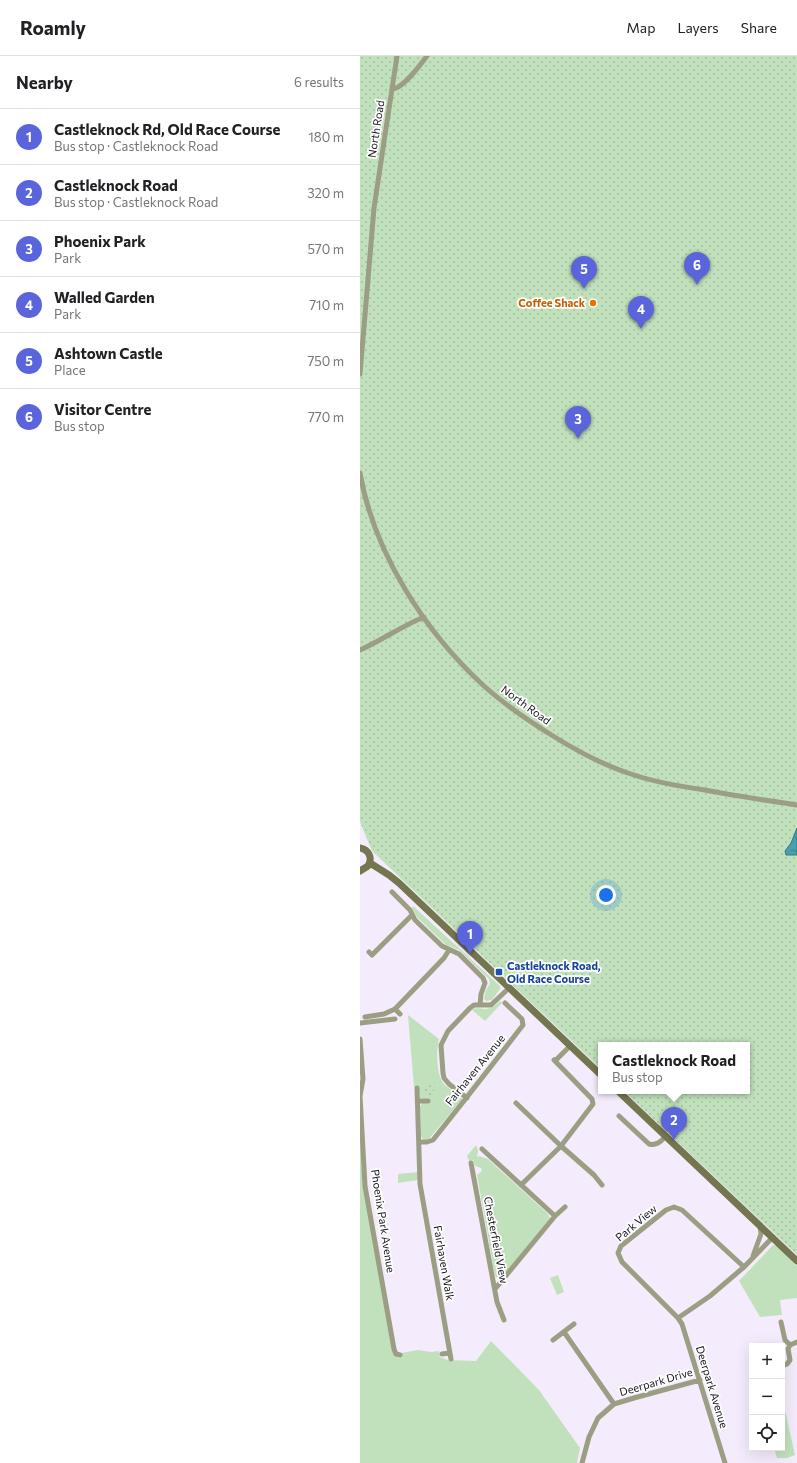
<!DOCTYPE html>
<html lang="en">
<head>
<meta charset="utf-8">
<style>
  body { margin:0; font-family:Commissioner,sans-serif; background:#f6f6f6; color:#202124 }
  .controls { position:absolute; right:12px; bottom:12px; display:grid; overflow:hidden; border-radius:0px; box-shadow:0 4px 16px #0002 }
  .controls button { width:36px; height:36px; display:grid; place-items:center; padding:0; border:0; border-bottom:1px solid #e0e0e0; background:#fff; color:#202124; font:20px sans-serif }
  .you { position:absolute; left:246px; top:839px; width:14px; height:14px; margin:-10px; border:3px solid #fff; border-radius:50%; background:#1a73e8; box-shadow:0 0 0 6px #1a73e833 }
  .badge { display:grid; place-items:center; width:26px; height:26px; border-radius:50%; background:#5a65dc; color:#fff; font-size:13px; font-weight:700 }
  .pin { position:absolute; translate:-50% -33px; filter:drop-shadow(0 1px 2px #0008) }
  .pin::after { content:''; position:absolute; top:21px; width:14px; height:12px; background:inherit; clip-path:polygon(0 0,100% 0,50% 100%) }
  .popup { position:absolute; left:238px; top:986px; width:152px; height:52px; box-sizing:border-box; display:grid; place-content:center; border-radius:0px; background:#fff; filter:drop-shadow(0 1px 3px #0005); font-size:13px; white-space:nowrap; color:#757577 }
  .popup b { font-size:15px; color:#202124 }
  .popup::after { content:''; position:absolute; left:50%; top:100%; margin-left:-8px; border:8px solid transparent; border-top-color:#fff }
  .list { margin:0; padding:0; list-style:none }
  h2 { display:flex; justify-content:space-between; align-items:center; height:52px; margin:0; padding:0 16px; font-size:17px }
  h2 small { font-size:13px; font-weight:400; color:#757577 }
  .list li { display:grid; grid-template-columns:26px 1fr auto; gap:12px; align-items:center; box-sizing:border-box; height:56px; padding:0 16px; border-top:1px solid #e0e0e0 }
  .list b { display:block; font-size:15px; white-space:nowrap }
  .list p { margin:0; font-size:13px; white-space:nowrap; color:#757577 }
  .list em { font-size:13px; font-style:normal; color:#757577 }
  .icon { flex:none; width:22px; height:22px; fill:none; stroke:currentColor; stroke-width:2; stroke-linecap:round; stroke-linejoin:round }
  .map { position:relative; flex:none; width:437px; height:1407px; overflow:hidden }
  header { display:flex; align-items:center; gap:24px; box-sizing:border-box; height:56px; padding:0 20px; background:#fff; border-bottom:1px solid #e0e0e0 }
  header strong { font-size:19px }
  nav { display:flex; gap:22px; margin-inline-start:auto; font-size:14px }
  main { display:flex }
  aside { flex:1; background:#fff }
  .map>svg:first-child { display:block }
  .grass { fill:#c1e1bc }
  .park { fill:url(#park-dots) }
  .water { fill:url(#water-ripples); stroke:#397682 }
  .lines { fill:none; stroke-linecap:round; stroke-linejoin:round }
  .minor { stroke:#9b9e82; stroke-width:5 }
  .secondary { stroke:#73764e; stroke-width:7 }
  .food-dot { fill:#e8710a; stroke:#fff; stroke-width:1.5 }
  .transit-dot { fill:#1a4fb4; stroke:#fff; stroke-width:1.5 }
  .labels { text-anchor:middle; stroke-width:3.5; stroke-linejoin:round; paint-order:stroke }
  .street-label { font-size:11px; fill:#17131c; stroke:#fff }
  .food-label { font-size:11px; font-weight:bold; fill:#c56008; stroke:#fff; text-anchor:end }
  .transit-label { font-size:11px; font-weight:bold; fill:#164399; stroke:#fff; text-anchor:start }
</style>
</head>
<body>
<header>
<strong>Roamly</strong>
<nav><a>Map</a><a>Layers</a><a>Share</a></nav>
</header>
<main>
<aside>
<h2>Nearby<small>6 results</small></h2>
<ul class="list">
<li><span class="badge">1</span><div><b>Castleknock Rd, Old Race Course</b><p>Bus stop · Castleknock Road</p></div><em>180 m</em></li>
<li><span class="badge">2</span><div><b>Castleknock Road</b><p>Bus stop · Castleknock Road</p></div><em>320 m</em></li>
<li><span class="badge">3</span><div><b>Phoenix Park</b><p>Park</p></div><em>570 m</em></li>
<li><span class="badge">4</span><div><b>Walled Garden</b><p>Park</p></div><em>710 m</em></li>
<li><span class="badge">5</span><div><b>Ashtown Castle</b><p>Place</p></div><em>750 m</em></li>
<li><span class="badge">6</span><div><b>Visitor Centre</b><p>Bus stop</p></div><em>770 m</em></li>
</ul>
</aside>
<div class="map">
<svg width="437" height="1407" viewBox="0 0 437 1407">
  <defs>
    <pattern id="park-dots" width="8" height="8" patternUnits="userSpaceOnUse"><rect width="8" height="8" fill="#c1e1bc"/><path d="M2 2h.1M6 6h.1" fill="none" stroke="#a5c0a1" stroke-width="1.8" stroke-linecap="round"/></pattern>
    <pattern id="water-ripples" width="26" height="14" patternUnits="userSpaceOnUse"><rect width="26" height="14" fill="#48a0ae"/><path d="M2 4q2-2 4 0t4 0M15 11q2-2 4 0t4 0" fill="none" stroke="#3b818d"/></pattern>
  </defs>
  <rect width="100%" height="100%" fill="#f4ecfc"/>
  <path class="grass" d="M 53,850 L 140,930 L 140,933 L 132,944 L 126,945 L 124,943 L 126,934 L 130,928 L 129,923 L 99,894 L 86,889 L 56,860 L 52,852 Z
    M 140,945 L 142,947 L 125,965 L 112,954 C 117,951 120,953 125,953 C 131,953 136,949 140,945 Z
    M 48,959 L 79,983 C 76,994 76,1021 85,1029 C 90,1034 98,1037 102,1043 L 69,1083 L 64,1084 L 61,1080 L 60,1051 L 62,1047 L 68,1043 L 60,1042 L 59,1033 L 54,1031 Z
    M 0,1082 L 3,1130 L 35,1300 L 40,1302 L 41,1297 L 58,1294 L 71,1296 L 79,1295 L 80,1301 L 88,1304 L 116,1305 L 131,1285 L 179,1334 L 220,1392 L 217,1407 L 0,1407 Z
    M 116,1089 C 118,1093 119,1096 117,1100 L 118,1101 L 119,1100 L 128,1103 L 188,1158 L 190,1162 L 149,1213 L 139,1223 L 135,1220 L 117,1119 L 122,1115 L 121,1112 L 115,1110 L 113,1104 L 109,1105 L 107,1100 Z
    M 59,1116 L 58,1124 L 38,1127 L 38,1118 Z
    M 413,1189 L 417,1190 L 437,1210 L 437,1242 L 420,1244 L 422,1259 L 400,1261 L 379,1225 Z
    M 198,1219 L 204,1236 L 197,1239 L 190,1222 Z
    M 422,1341 L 435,1399 L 427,1402 L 417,1402 L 414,1392 L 422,1392 Z"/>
  <path class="park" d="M 0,0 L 437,0 L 437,1199 L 264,1035 L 387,1035 L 387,989 L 241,989 L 241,1013 L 12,795 L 0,766 Z
    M 76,1025 L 74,1033 L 73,1046 L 72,1046 L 65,1035 L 60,1032 L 69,1030 Z"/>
  <path class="water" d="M 437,772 L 437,799 L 426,799 L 425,795 L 431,787 Z"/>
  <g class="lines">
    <path class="minor" d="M 32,33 C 43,33 60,9 67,0
      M 0,318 L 14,152 L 37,0
      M 0,417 C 14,497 65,576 124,630 C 145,649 169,665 193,680 C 217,695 241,708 268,717 C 293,726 319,730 345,734 C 375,740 406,744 437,749
      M 0,594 C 22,584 42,570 64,561
      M 32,836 L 50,854 L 55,864 L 82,890 L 99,898 L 123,922 L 125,927 L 121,938 L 120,949
      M 9,896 L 12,899 L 52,859
      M 35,953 L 40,958
      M 5,961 L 24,958 L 35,953 L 84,902 L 89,894
      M 0,967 L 35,963
      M 0,983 L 3,1023 L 0,1040 L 5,1130 L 34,1293 L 36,1298 L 40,1299
      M 195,1005 L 210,990
      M 57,1032 L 60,1128 L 91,1303
      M 107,1042 L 89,1028 L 84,1022 L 83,1017 L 81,989 L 88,975 L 110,952 L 114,949 L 131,949 L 149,932
      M 58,1045 L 68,1045
      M 156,1047 L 201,1090 L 234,1119 L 242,1129
      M 259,1060 L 289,1088 C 297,1090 301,1085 306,1080
      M 60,1086 L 67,1086 L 73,1084 C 103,1046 133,1008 163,969 L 162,963 L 145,947
      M 122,1093 L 195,1160
      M 111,1107 L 137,1246 L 144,1264
      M 161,1129 L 201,1090 L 233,1048 L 232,1043 L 194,1004
      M 393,1200 L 401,1178 L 400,1170
      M 384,1211 L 350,1240 L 318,1262 L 262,1206 L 258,1197 L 261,1190 L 306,1154 L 314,1151 L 322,1154 L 384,1211 L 413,1181
      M 135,1233 L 195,1160 L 205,1151
      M 318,1262 L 322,1268 L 365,1407
      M 421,1266 L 425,1284 L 430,1289
      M 204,1276 L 254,1348
      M 193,1284 L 214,1268
      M 82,1298 L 90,1297
      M 422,1310 L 427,1308 L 430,1304 L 428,1293 L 430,1289 L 437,1286
      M 222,1407 L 229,1381 L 238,1362 L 254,1348 L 274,1342 L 340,1324"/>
    <path class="secondary" d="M 0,792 C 9,794 13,802 8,810 L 0,815
      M 10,807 L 29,819 L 39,827 L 241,1019
      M 258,1035 L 437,1205"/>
  </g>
  <circle class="food-dot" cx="233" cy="247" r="4"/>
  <rect class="transit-dot" x="135" y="912" width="8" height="8" rx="2"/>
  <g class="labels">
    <g class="street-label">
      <text transform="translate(16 73) rotate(-81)" y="4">North Road</text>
      <text transform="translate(166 649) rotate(36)" y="4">North Road</text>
      <text transform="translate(115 1014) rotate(-51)" y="4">Fairhaven Avenue</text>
      <text transform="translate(23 1165) rotate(81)" y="4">Phoenix Park Avenue</text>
      <text transform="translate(276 1167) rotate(-40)" y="4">Park View</text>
      <text transform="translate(136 1184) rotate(79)" y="4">Chesterfield View</text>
      <text transform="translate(84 1207) rotate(80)" y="4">Fairhaven Walk</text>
      <text transform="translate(296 1326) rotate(-16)" y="4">Deerpark Drive</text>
      <text transform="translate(352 1331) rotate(73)" y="4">Deerpark Avenue</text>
    </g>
    <g class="food-label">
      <text x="225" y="251">Coffee Shack</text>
    </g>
    <g class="transit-label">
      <text x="147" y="914">Castleknock Road,<tspan x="147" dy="13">Old Race Course</tspan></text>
    </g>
  </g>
</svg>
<div class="controls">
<button>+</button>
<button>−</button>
<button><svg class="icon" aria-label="locate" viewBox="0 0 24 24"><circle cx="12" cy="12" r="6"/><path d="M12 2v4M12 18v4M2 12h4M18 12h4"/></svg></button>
</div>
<div class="you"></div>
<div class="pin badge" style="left:110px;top:898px">1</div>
<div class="pin badge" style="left:314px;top:1084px">2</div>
<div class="popup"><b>Castleknock Road</b>Bus stop</div>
<div class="pin badge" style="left:218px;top:383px">3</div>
<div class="pin badge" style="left:281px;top:273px">4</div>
<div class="pin badge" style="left:224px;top:233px">5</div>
<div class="pin badge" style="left:337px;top:229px">6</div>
</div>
</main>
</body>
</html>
